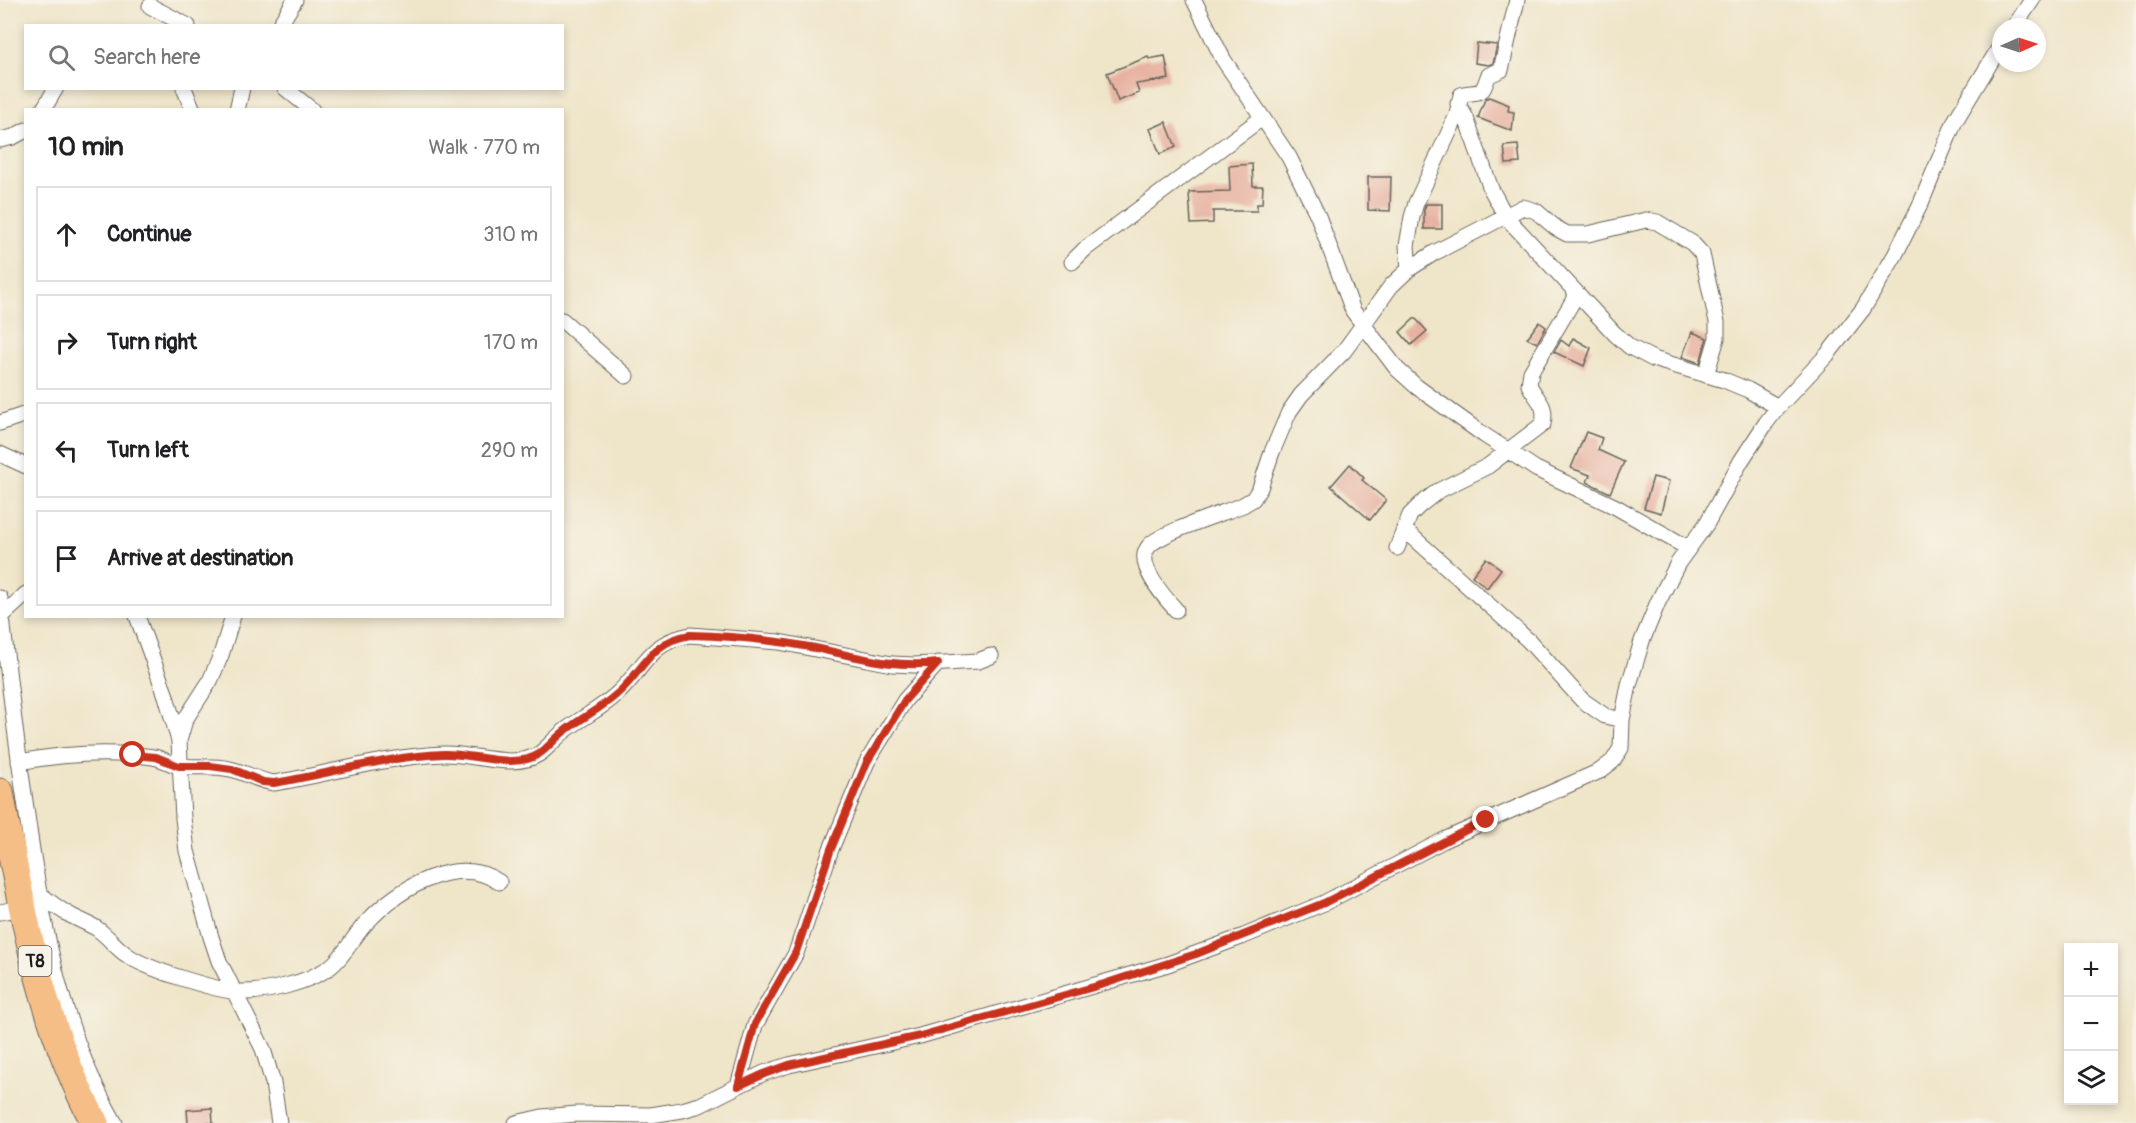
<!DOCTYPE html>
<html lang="en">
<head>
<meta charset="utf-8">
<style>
  body { margin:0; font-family:Pangolin,sans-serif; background:#f2f2f2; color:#202124 }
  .controls { position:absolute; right:18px; bottom:18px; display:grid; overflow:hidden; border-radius:0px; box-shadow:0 3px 9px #0003 }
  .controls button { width:54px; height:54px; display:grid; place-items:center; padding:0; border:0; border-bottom:2px solid #e0e0e0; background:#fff; color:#202124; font:30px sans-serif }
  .compass { position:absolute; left:1992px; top:18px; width:54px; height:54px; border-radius:50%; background:#fff; box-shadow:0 3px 9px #0003; rotate:87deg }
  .stop { position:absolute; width:18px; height:18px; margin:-14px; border:4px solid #c8321e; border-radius:50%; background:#fff }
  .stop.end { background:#c8321e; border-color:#fff; box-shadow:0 2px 6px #0008 }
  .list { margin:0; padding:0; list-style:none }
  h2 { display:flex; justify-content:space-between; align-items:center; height:78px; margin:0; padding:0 24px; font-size:26px }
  h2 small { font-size:20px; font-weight:400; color:#757577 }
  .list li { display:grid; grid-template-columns:39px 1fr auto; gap:18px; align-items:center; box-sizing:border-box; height:96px; margin:0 12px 12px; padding:0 12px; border:2px solid #e0e0e0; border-radius:0px }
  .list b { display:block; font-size:22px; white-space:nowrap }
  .list em { font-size:20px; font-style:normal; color:#757577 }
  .icon { flex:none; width:33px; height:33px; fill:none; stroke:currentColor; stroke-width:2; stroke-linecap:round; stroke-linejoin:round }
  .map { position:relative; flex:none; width:2136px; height:1123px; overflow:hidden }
  .search { position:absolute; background:#fff; box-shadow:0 3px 9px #0003; left:24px; top:24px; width:540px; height:66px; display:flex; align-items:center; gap:15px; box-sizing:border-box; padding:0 21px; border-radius:0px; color:#757577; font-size:22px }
  .panel { position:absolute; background:#fff; box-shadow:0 3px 9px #0003; left:24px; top:108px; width:540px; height:510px; border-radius:0px }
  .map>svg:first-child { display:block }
  .building { fill:#e7b2a1 }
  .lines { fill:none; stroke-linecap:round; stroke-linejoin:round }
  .street-casing { stroke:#666259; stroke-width:17 }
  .highway-casing { stroke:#666259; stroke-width:29 }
  .street { stroke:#fff; stroke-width:15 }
  .highway { stroke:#f6be87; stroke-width:27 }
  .route { stroke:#c8321e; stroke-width:8 }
  .labels { text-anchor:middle; stroke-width:4.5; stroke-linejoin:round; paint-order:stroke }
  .shield { fill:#f7f3e8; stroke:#5e5c59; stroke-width:1.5 }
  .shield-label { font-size:18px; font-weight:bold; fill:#1c1c1c }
</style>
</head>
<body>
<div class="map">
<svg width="2136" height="1123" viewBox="0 0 2136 1123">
  <rect width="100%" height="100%" fill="#f7f3e8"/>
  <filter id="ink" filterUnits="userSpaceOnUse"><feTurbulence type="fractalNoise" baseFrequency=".0167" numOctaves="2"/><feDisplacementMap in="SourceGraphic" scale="12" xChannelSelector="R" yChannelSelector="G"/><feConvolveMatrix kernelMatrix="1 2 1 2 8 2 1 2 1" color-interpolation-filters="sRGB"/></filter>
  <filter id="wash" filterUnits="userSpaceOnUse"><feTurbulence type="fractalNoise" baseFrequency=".008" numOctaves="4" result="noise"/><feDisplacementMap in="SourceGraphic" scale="24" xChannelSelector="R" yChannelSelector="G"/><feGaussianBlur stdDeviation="1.35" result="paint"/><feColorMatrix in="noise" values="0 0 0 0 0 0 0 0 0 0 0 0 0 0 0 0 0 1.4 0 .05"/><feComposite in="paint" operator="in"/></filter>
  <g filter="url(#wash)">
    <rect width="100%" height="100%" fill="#efe5c9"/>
    <g id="blocks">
      <path class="building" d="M 1477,43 L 1497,45 L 1493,63 L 1489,65 L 1475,63 Z
        M 1165,56 L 1169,79 L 1136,84 L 1139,93 L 1118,101 L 1107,73 L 1148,57 L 1149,59 Z
        M 1489,97 L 1509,105 L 1508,111 L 1514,112 L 1512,131 L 1478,118 L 1485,99 Z
        M 1166,122 L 1176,147 L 1160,154 L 1150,129 Z
        M 1518,145 L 1520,163 L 1506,164 L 1504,146 Z
        M 1252,164 L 1253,186 L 1263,186 L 1262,204 L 1257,204 L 1257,211 L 1213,211 L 1213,223 L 1191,224 L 1189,192 L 1230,191 L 1229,166 Z
        M 1368,177 L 1391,177 L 1390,211 L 1368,210 Z
        M 1426,204 L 1442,204 L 1442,229 L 1424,229 L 1424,210 Z
        M 1415,318 L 1427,331 L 1411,345 L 1400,332 Z
        M 1539,322 L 1546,327 L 1537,343 L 1527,338 Z
        M 1692,332 L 1707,338 L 1700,363 L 1682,357 Z
        M 1573,338 L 1591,348 L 1584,366 L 1554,352 L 1561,340 L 1569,346 Z
        M 1586,432 L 1602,438 L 1598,450 L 1624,462 L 1610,493 L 1587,482 L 1590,475 L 1571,468 Z
        M 1350,464 L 1364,478 L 1362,480 L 1386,500 L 1370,520 L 1331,486 Z
        M 1653,477 L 1669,481 L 1661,513 L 1644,508 Z
        M 1486,558 L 1501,569 L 1487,588 L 1472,576 Z
        M 212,1108 L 213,1123 L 188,1123 L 187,1110 Z"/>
    </g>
  </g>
  <g filter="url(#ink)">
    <use href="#blocks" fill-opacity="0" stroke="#666259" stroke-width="1.5"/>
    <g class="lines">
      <defs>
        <path id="street" d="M 1194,0 L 1223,59 L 1289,157 L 1318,216 L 1353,311 L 1397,369 L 1417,387 L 1484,435 L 1536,469 L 1616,507 L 1688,548
          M 150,6 L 188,26
          M 279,26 L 295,0
          M 2014,27 L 2032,0
          M 184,88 L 193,110
          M 285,88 L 312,110
          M 1458,104 L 1466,118 L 1491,189 L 1506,217 L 1615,334 L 1630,347 L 1653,359 L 1724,380 L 1748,390 L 1778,407
          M 43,110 L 56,88
          M 237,110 L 242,88
          M 0,140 L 13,137 L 26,130
          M 1072,262 L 1085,249 L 1262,118
          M 1409,269 L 1407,246 L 1412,217 L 1416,203 L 1457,115 L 1461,95 C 1467,92 1478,94 1482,90 C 1485,87 1487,78 1489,75 L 1501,70 L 1517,0
          M 562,320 L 626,376
          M 0,423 L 26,414
          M 0,454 L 26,466
          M 1404,529 L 1529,641 L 1582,700 L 1605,716 L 1622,720
          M 1397,548 L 1410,515 L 1420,505 L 1438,491 L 1488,466 L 1543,424 C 1547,404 1538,402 1529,385 L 1531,372 L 1577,294
          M 0,598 C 7,666 15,733 25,801 C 40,912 58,1025 115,1123
          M 1176,610 C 1165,598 1142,572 1145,554 C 1146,551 1147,548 1149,546 C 1161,532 1224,513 1243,505 L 1253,499 L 1260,488 L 1272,452 L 1289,412 L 1301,395 L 1344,351 L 1391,286 L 1409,269 L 1434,253 L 1523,207 L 1536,211 L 1556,228 L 1567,234 L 1588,234 L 1646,220 L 1657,222 L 1692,243 L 1702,254 L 1717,322 L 1717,338 L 1706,375
          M 2,616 L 26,594
          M 137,616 L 166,696 L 179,741
          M 233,616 L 221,655 L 210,681 L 185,720 L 179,741 L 183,818 L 187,851 L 211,937 L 219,961 L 263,1049 L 273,1083 L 279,1123
          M 19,762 C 63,754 109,751 153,757 C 162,758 170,764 179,766 C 196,768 213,765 230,769 C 245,772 258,781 274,783 C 330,774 387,756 444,754 C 472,753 514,770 539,754 C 548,748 556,737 566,730 C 583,717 602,708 618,693 C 645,668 647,643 690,635 L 779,642 L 892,664 L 915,665 L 961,662 L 978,661 L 991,656
          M 38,893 C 48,900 57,908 68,914 C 77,919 87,923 96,928 C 108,936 116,948 127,955 C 146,969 215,990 239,992 C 265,993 308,983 330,967 C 345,956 354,935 367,922 C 398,889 456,853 499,882
          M 0,912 L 22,908
          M 738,1086 L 755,1025 L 796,953 L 831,849 L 867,762 L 905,700 L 938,663
          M 516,1123 L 542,1117 L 577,1114 L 651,1115 L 682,1110 L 700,1105 L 764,1073 L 789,1065 L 920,1036 L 1168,964 L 1244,936 L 1324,903 L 1446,839 L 1600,771 L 1613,761 L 1621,748 L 1622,720 L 1629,685 L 1642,641 L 1658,602 L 1678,563 L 1707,523 L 1741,461 L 1766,423 L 1778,407 L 1827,355 L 1863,309 L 1895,255 L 1921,203 L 1955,121 L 2001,45"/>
        <path id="highway" d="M 0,792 C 21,904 40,1022 95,1123"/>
      </defs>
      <use href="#street" class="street-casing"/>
      <use href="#highway" class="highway-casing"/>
      <use href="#street" class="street"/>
      <use href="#highway" class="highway"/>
    </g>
  </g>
  <g class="lines" filter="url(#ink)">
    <path class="route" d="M 133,755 L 156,757 L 179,766 L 210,766 L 232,769 L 263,782 L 274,783 C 330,774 387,756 444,754 C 472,753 515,770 539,754 C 548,748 556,737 566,730 C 583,717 602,708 618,693 C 645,669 649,642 690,635 C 732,636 774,640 815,648 C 859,657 891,668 938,663 L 905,700 L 867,762 L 831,849 L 796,952 L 755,1024 L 738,1086 L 764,1074 L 789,1065 L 920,1036 L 1104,984 L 1196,954 L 1324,903 L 1486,820"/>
  </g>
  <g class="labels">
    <rect class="shield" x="18.5" y="946" width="33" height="30" rx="4.5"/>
    <g class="shield-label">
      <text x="35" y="967">T8</text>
    </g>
  </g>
</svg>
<div class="controls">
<button>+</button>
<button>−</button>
<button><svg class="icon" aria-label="layers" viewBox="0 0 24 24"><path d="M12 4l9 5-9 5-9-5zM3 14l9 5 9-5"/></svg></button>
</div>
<svg class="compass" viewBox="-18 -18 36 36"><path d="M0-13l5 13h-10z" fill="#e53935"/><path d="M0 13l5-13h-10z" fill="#757577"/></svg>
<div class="stop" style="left:133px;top:755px"></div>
<div class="stop end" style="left:1486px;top:820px"></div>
<div class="search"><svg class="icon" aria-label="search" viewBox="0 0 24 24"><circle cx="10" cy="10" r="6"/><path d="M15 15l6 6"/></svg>Search here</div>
<section class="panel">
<h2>10 min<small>Walk · 770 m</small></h2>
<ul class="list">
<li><svg class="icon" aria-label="ahead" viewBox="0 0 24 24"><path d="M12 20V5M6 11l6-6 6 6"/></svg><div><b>Continue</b></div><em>310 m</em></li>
<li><svg class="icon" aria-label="right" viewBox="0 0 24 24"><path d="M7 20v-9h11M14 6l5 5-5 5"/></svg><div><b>Turn right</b></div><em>170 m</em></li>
<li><svg class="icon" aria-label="left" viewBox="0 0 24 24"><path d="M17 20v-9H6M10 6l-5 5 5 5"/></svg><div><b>Turn left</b></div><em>290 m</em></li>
<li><svg class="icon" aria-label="arrive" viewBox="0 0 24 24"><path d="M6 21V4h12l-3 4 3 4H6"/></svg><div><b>Arrive at destination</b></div></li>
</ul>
</section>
</div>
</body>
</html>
